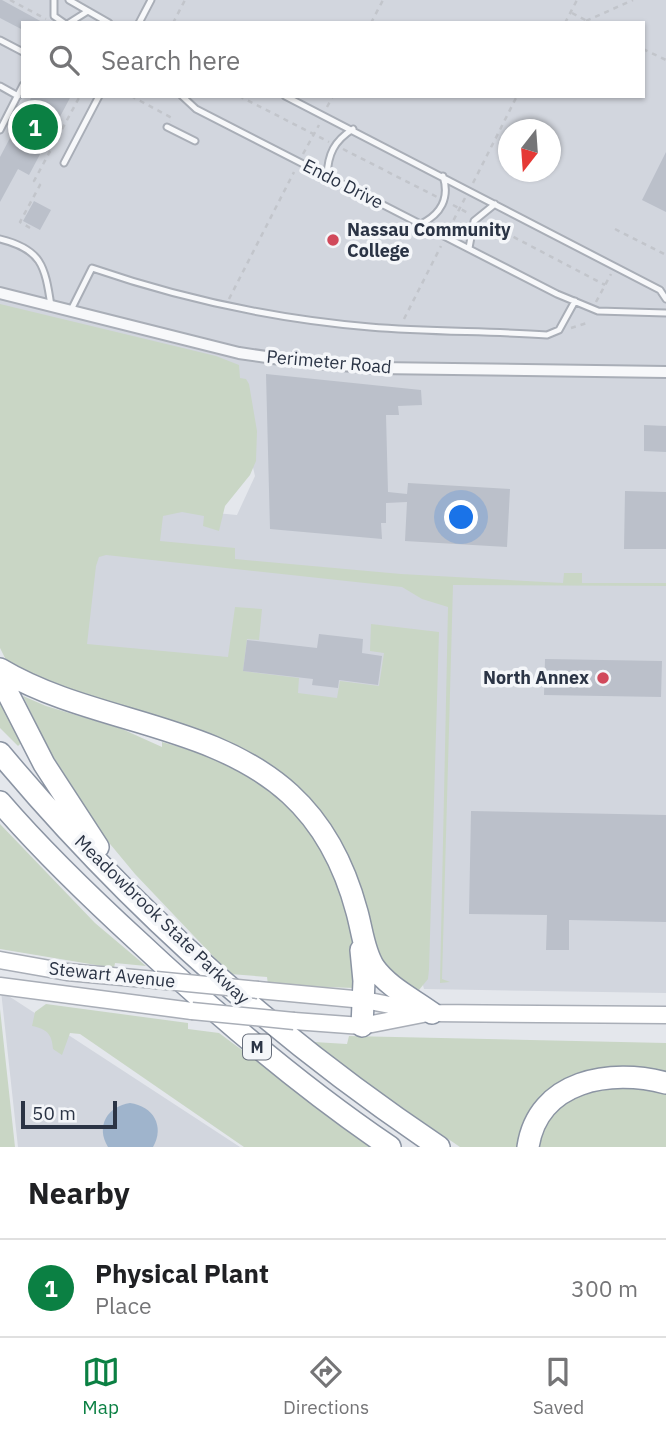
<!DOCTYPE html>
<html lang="en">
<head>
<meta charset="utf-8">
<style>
  body { margin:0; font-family:"IBM Plex Sans",sans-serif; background:#f6f6f6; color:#202124 }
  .compass { position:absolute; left:498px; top:119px; width:63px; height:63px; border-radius:50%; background:#fff; box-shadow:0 2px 5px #0004; rotate:197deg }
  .scale { position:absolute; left:21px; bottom:18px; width:96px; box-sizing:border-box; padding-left:7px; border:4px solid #2b3445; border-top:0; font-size:19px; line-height:24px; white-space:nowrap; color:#2b3445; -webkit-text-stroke:5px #f4f6f9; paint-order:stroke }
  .you { position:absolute; left:462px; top:518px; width:24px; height:24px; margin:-18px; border:5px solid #fff; border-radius:50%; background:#1a73e8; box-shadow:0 0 0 10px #1a73e833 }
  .badge { display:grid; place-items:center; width:46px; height:46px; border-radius:50%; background:#0b8043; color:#fff; font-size:23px; font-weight:700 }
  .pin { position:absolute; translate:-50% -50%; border:4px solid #fff; box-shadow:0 2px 7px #0006 }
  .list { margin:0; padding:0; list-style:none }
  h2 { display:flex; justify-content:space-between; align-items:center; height:91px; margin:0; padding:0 28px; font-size:30px }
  h2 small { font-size:23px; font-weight:400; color:#757577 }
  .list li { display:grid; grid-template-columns:46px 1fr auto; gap:21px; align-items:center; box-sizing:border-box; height:98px; padding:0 28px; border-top:2px solid #e0e0e0 }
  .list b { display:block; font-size:26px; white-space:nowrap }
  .list p { margin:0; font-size:23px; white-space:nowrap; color:#757577 }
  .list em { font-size:23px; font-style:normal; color:#757577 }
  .icon { flex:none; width:38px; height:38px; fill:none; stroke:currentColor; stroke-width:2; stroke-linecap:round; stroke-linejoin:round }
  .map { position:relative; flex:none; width:666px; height:1147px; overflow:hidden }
  .search { position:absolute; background:#fff; box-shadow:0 2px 5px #0004; left:21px; right:21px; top:21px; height:77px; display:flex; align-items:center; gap:18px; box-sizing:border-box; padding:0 24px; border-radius:0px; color:#757577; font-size:26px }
  .sheet { height:189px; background:#fff }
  nav { display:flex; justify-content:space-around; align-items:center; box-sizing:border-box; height:98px; border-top:2px solid #e0e0e0; background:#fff; font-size:19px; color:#757577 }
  nav a { display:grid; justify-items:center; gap:4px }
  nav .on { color:#0b8043 }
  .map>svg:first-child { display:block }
  .built { fill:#d2d6de; fill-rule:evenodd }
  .green { fill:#c9d6c5 }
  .water { fill:#9fb4cc }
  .building { fill:#bbc0ca }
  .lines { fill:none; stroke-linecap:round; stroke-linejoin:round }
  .service-casing { stroke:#a9aeb7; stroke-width:9 }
  .minor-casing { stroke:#a9aeb7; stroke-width:14 }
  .secondary-casing { stroke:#a9aeb7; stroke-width:19 }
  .motorway-casing { stroke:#8b94a3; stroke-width:24 }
  .path { stroke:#c2c5cb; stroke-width:2.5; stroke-dasharray:5 5; stroke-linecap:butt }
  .service { stroke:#f7f8fa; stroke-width:5 }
  .minor { stroke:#f7f8fa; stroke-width:10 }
  .secondary { stroke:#fff; stroke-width:16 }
  .motorway { stroke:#fff; stroke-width:21 }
  .secondary-bridge-casing { stroke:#a9aeb7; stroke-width:19; stroke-linecap:butt }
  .secondary-bridge { stroke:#fff; stroke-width:16 }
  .poi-dot { fill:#d1495b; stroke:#f4f6f9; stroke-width:2.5 }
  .labels { text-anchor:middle; stroke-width:7; stroke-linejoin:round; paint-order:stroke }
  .shield { fill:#f4f6f9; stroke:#676e7b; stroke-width:2 }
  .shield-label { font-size:16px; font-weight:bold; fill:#2b3445 }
  .street-label { font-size:18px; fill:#2b3445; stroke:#f4f6f9 }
  .poi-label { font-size:18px; font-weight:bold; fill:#2b3445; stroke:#f4f6f9; text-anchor:start }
</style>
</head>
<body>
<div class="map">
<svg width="666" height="1147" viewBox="0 0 666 1147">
  <rect width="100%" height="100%" fill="#e4e7ec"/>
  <path class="built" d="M 0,0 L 666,0 L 666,993 L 424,989 L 396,884 L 331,780 L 29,661 L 97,502 L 237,515 L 255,476 L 229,365 L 0,308 ZM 23,23 L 643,23 L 643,96 L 23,96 ZM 508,130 L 550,130 L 550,172 L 508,172 Z
    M 1,991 L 240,1147 L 18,1147 Z"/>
  <path class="green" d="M 0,304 L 216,356 L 239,365 L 240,378 L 246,379 L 249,384 L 257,431 L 256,461 L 250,475 L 225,506 L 219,531 L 203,526 L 204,516 L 182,512 L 163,516 L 160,541 L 235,548 L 235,559 L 401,574 L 563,583 L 564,573 L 582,573 L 582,583 L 666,583 L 666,586 L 453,585 L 442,979 L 450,982 L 440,983 L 448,607 L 422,599 L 402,587 L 106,555 L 99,557 L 96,566 L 87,644 L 228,657 L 235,607 L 262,609 L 259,640 L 247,639 L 243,671 L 299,678 L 298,693 L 337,698 L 340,681 L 379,686 L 384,653 L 370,651 L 371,624 L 439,632 L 429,969 L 428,979 L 419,990 L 404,987 L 377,966 L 365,908 L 285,782 L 9,666 L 0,648 Z
    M 23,696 L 46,706 L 122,729 L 162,747 L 162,742 C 244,764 301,798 337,878 C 345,897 354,919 355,940 C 357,955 355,972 355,988 L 268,985 L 267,977 L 230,974 L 135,874 L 86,815 L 88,811 L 49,750 Z
    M 0,701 L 21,743 L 18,746 L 0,728 Z
    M 0,824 L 95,923 L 146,966 L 115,963 L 114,968 L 0,949 Z
    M 46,1004 L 188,1023 L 188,1029 L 219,1033 L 372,1147 L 244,1147 L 80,1034 L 70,1033 L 62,1055 L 53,1049 C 52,1034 47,1029 32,1026 L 35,1012 Z
    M 0,1009 L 15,1147 L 0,1147 Z
    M 349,1036 L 666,1043 L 666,1078 L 579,1078 L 523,1147 L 460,1147 L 376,1090 L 314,1042 L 347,1044 Z
    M 622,1083 L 666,1091 L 666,1147 L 535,1147 C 550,1100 577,1090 622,1083 Z"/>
  <path class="water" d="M 130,1103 C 153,1106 165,1126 153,1147 L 108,1147 C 95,1126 108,1106 130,1103 Z"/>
  <path class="building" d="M 0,0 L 2,0 L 44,23 L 23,23 L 23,30 L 0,18 Z
    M 32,96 L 71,96 L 29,175 L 18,169 L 0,202 L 0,157 Z
    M 666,152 L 666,212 L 642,200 Z
    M 34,201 L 51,210 L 40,230 L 23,221 Z
    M 266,374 L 421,390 L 422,405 L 398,406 L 399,415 L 386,415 L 388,492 L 407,494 L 408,483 L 510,489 L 507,547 L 405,541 L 407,502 L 386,503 L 386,523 L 381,523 L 382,539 L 270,529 Z
    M 644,425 L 666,426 L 666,452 L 644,451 Z
    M 625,491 L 666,492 L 666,549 L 624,549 Z
    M 319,634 L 363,639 L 362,653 L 382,656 L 378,685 L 339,680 L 338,688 L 312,685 L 313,679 L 243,671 L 247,640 L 317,648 Z
    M 545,659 L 662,661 L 661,697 L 544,695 Z
    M 471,811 L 666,815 L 666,922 L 569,920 L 569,950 L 546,950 L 547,915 L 469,914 Z"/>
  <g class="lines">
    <defs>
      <path id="service" d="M 54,0 L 54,16 L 64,23
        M 69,0 L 109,23
        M 69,23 L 88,11
        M 139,23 L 151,0
        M 0,40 L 23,52
        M 0,86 L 18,96
        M 182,96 L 196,109 L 557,294 L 598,311 L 666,313
        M 285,96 L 660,290 L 666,299
        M 167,127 L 195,141
        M 0,130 L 23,85
        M 64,163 L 99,96
        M 327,176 C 328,154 334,141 353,129
        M 421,224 C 441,214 450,198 443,176
        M 0,239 C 41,249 45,265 51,306
        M 469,248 L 474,221 L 495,204
        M 71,310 L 92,268 C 182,299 276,319 370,327 C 429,332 488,331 547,335 L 559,330 L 575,301"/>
      <path id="minor" d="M 0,293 L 239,353 L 294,361 L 377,368 L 666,372"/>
      <path id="secondary" d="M 0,960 L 67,972 L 156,980
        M 0,986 L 192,1011
        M 258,990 L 364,1000 L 432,1013 L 666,1015
        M 294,1021 L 362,1026 L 423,1014"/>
      <path id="motorway" d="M 0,669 C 90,723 211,722 290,794 C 325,826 345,867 357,912 C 362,930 364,952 374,967 C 388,987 413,999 432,1013
        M 0,678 L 44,764 L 98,847
        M 0,753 C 127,905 275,1037 439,1147
        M 0,802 C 43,852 90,897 139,942 C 218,1016 300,1086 390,1147
        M 361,950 L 364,981 L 362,1026
        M 528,1147 C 538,1080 611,1068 666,1083"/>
    </defs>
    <use href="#service" class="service-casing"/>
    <use href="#minor" class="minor-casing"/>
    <use href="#secondary" class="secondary-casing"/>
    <use href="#motorway" class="motorway-casing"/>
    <path class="path" d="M 10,0 L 46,19
      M 572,13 L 591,23
      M 586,21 L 633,0
      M 173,23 L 185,0
      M 371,23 L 383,0
      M 565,23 L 577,0
      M 643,49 L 666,60
      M 131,96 L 172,118 L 170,121
      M 239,96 L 329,142
      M 327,107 L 333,96
      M 343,149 L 437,197
      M 303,154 L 319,125
      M 473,183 L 517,96
      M 453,205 L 468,213
      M 487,223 L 605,285
      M 30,228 L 20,222 L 40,185 L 34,181 L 80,96
      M 449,229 L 465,198
      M 615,229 L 666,255
      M 229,299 L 294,172
      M 596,302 L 611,274
      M 404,319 L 441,246
      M 571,328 L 590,322"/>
    <use href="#service" class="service"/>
    <use href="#minor" class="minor"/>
    <use href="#secondary" class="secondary"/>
    <use href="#motorway" class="motorway"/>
    <defs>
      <path id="secondary-bridge" d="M 156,980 L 258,990
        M 192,1011 L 294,1021"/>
    </defs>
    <use href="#secondary-bridge" class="secondary-bridge-casing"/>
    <use href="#secondary-bridge" class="secondary-bridge"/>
  </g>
  <g class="poi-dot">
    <circle cx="333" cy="240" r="7"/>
    <circle cx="603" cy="678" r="7"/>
  </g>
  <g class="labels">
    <rect class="shield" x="243" y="1034.5" width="28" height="25" rx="5"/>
    <g class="shield-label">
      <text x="257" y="1053">M</text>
    </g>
    <g class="street-label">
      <text transform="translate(343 184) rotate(27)" y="6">Endo Drive</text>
      <text transform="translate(329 362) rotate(5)" y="6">Perimeter Road</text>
      <text transform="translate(162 920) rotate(44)" y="6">Meadowbrook State Parkway</text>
      <text transform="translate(112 975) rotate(6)" y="6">Stewart Avenue</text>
    </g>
    <g class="poi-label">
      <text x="347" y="236">Nassau Community<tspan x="347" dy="21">College</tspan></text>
      <text x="589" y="684" text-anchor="end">North Annex</text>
    </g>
  </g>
</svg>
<svg class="compass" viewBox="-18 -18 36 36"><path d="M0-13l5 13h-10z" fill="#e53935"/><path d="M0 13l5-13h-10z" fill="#757577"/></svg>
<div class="scale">50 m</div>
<div class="you"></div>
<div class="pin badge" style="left:35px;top:127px">1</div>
<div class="search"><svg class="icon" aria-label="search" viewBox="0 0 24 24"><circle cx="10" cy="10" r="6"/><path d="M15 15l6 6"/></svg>Search here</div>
</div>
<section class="sheet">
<h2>Nearby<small></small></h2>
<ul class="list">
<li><span class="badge">1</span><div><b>Physical Plant</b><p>Place</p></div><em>300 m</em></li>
</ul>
</section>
<nav>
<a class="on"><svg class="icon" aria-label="map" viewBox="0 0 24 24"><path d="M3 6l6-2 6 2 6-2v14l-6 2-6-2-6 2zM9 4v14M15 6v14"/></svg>Map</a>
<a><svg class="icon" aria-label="directions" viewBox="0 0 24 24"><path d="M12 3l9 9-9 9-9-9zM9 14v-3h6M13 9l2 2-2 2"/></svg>Directions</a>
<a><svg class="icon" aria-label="saved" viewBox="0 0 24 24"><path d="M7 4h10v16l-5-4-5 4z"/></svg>Saved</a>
</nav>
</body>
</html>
